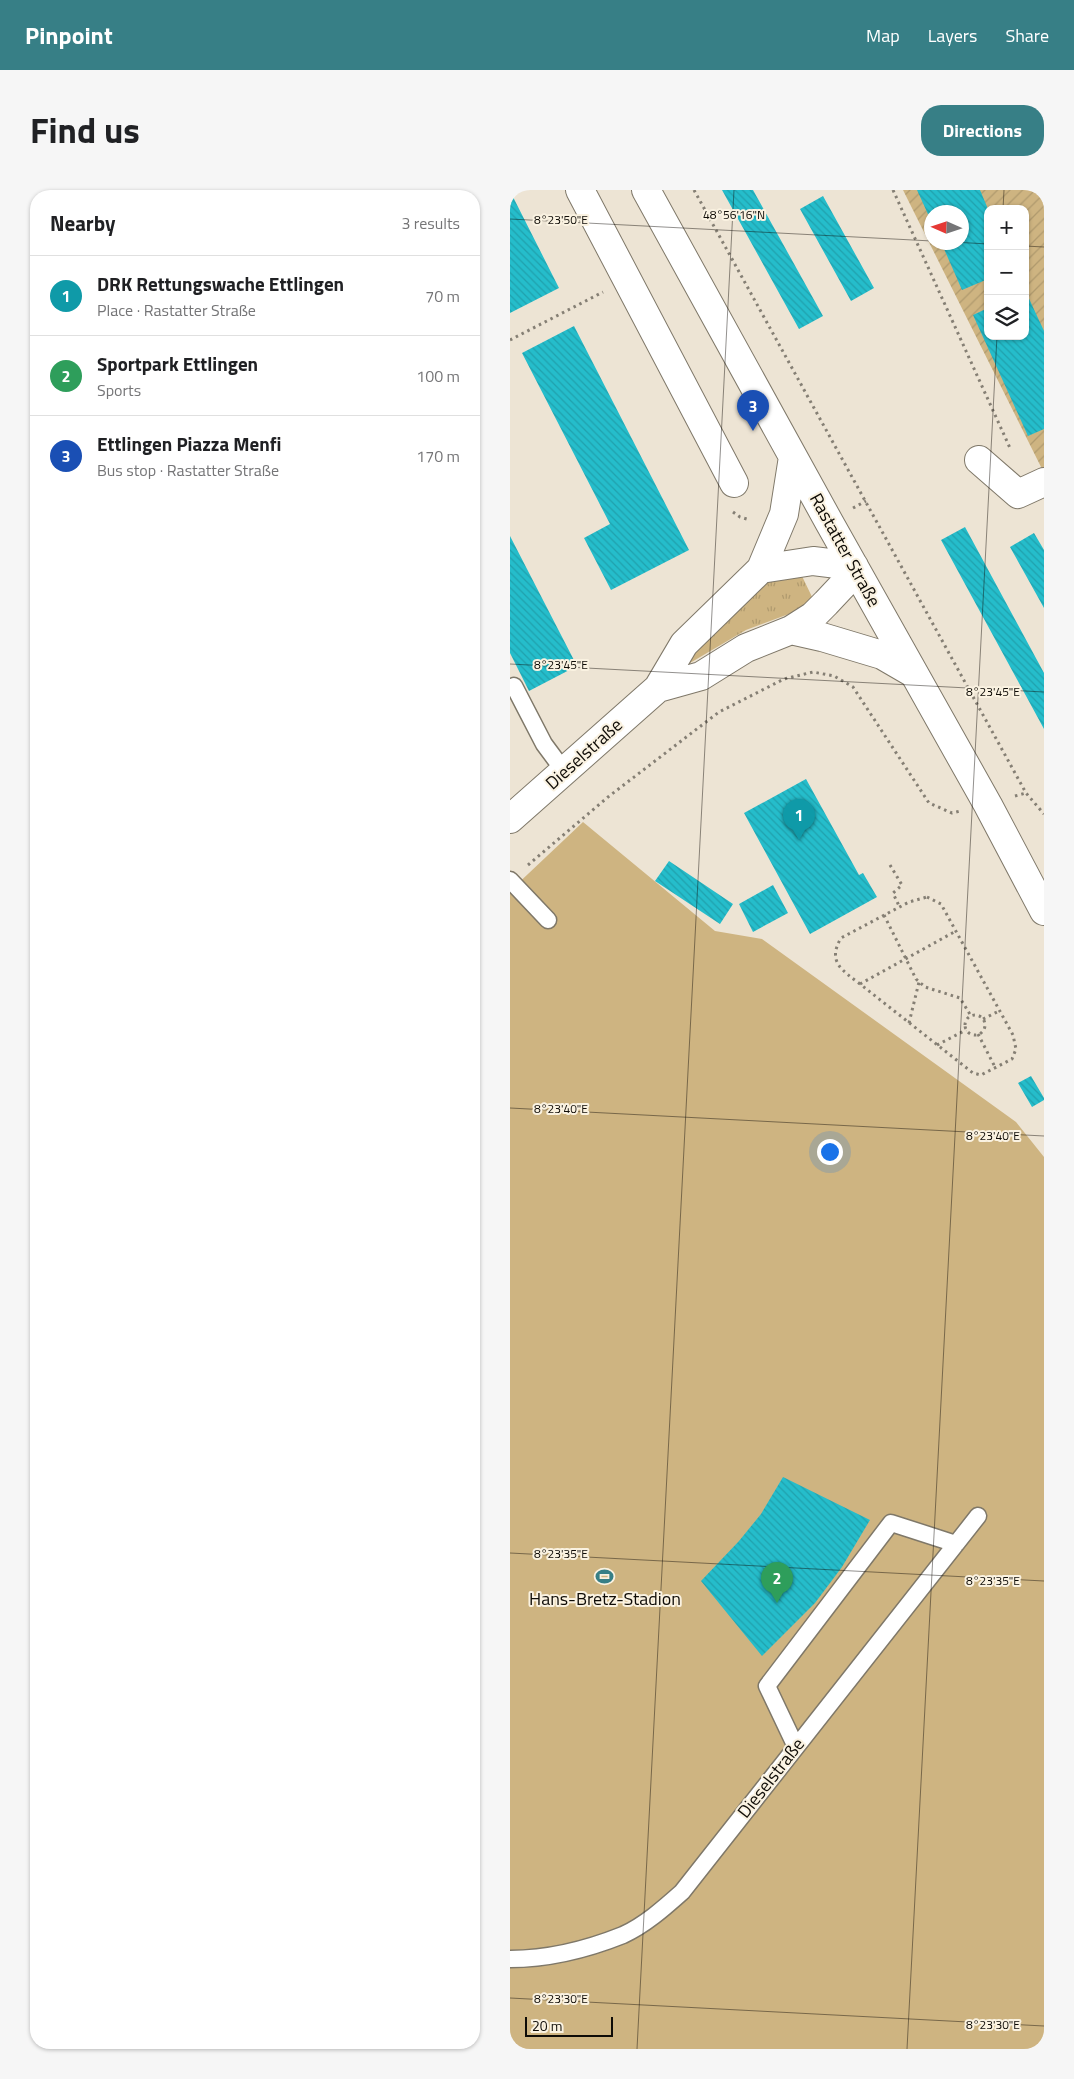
<!DOCTYPE html>
<html lang="en">
<head>
<meta charset="utf-8">
<style>
  body { margin:0; font-family:"Titillium Web",sans-serif; background:#f6f6f6; color:#202124 }
  .controls { position:absolute; right:15px; top:15px; display:grid; overflow:hidden; border-radius:10px; box-shadow:0 1px 4px #0004 }
  .controls button { width:45px; height:45px; display:grid; place-items:center; padding:0; border:0; border-bottom:1px solid #e0e0e0; background:#fff; color:#202124; font:25px sans-serif }
  .compass { position:absolute; left:414px; top:15px; width:45px; height:45px; border-radius:50%; background:#fff; box-shadow:0 1px 4px #0004; rotate:273deg }
  .scale { position:absolute; left:15px; bottom:12px; width:88px; box-sizing:border-box; padding-left:5px; border:2px solid #0f0c07; border-top:0; font-size:14px; line-height:18px; white-space:nowrap; color:#0f0c07; -webkit-text-stroke:4px #faf2e1; paint-order:stroke }
  .you { position:absolute; left:319px; top:961px; width:18px; height:18px; margin:-12px; border:4px solid #fff; border-radius:50%; background:#1a73e8; box-shadow:0 0 0 8px #1a73e833 }
  .badge { display:grid; place-items:center; width:32px; height:32px; border-radius:50%; background:#377f86; color:#fff; font-size:16px; font-weight:700 }
  .pin { position:absolute; translate:-50% -41px; filter:drop-shadow(0 1px 2px #0008) }
  .pin::after { content:''; position:absolute; top:26px; width:18px; height:15px; background:inherit; clip-path:polygon(0 0,100% 0,50% 100%) }
  .list { margin:0; padding:0; list-style:none }
  h2 { display:flex; justify-content:space-between; align-items:center; height:65px; margin:0; padding:0 20px; font-size:21px }
  h2 small { font-size:16px; font-weight:400; color:#757577 }
  .list li { display:grid; grid-template-columns:32px 1fr auto; gap:15px; align-items:center; box-sizing:border-box; height:80px; padding:0 20px; border-top:1px solid #e0e0e0 }
  .list b { display:block; font-size:19px; white-space:nowrap }
  .list p { margin:0; font-size:16px; white-space:nowrap; color:#757577 }
  .list em { font-size:16px; font-style:normal; color:#757577 }
  .icon { flex:none; width:28px; height:28px; fill:none; stroke:currentColor; stroke-width:2; stroke-linecap:round; stroke-linejoin:round }
  .map { position:relative; flex:none; width:534px; height:1859px; overflow:hidden; border-radius:20px }
  header { display:flex; align-items:center; gap:30px; box-sizing:border-box; height:70px; padding:0 25px; background:#377f86; color:#fff }
  header strong { font-size:24px }
  nav { display:flex; gap:28px; margin-inline-start:auto; font-size:18px }
  .intro { display:flex; align-items:center; justify-content:space-between; box-sizing:border-box; height:120px; padding:0 30px }
  h1 { margin:0; font-size:35px }
  .button { padding:12px 22px; border-radius:20px; background:#377f86; color:#fff; font-size:18px; font-weight:700 }
  main { display:flex; gap:30px; padding:0 30px }
  aside { flex:1; background:#fff; border-radius:20px; box-shadow:0 1px 4px #0004 }
  .map>svg:first-child { display:block }
  .grass { fill:url(#grass-tufts) }
  .park { fill:#ceb481 }
  .garden { fill:url(#garden-furrows); fill-rule:evenodd }
  .building { fill:url(#building-back-hatch) }
  .lines { fill:none; stroke-linecap:round; stroke-linejoin:round }
  .lane-casing { stroke:#7f7869; stroke-width:19 }
  .street-casing { stroke:#7f7869; stroke-width:30 }
  .secondary-casing { stroke:#7f7869; stroke-width:30 }
  .path { stroke:#857f74; stroke-width:3; stroke-dasharray:2.5 4; stroke-linecap:butt }
  .lane { stroke:#fff; stroke-width:16 }
  .street { stroke:#fff; stroke-width:28 }
  .secondary { stroke:#fff; stroke-width:28 }
  .ticks { fill:none; stroke:#0f0c07; stroke-width:1; stroke-opacity:0.45 }
  .labels { text-anchor:middle; stroke-width:4; stroke-linejoin:round; paint-order:stroke }
  .street-label { font-size:18px; fill:#0f0c07; stroke:#faf2e1 }
  .poi-label { font-size:18px; fill:#0f0c07; stroke:#faf2e1 }
  .ticks-label { font-size:12px; text-anchor:middle; fill:#0f0c07; stroke:#faf2e1; stroke-width:4; stroke-linejoin:round; paint-order:stroke }
</style>
</head>
<body>
<header>
<strong>Pinpoint</strong>
<nav><a>Map</a><a>Layers</a><a>Share</a></nav>
</header>
<div class="intro"><h1>Find us</h1><a class="button">Directions</a></div>
<main>
<aside>
<h2>Nearby<small>3 results</small></h2>
<ul class="list">
<li><span class="badge" style="background:#0f9aa8">1</span><div><b>DRK Rettungswache Ettlingen</b><p>Place · Rastatter Straße</p></div><em>70 m</em></li>
<li><span class="badge" style="background:#2e9e5b">2</span><div><b>Sportpark Ettlingen</b><p>Sports</p></div><em>100 m</em></li>
<li><span class="badge" style="background:#1a4fb4">3</span><div><b>Ettlingen Piazza Menfi</b><p>Bus stop · Rastatter Straße</p></div><em>170 m</em></li>
</ul>
</aside>
<div class="map">
<svg width="534" height="1859" viewBox="0 0 534 1859">
  <defs>
    <pattern id="grass-tufts" width="24" height="20" patternUnits="userSpaceOnUse" patternTransform="scale(1.25)"><rect width="24" height="20" fill="#ceb481"/><path d="M3 7l-1-3M5 7V3M7 7l1-3M15 17l-1-3M17 17v-4M19 17l1-3" fill="none" stroke="#b09a6e"/></pattern>
    <pattern id="garden-furrows" width="10" height="10" patternUnits="userSpaceOnUse" patternTransform="scale(1.25)"><rect width="10" height="10" fill="#ceb481"/><path d="M-1 1l2-2M0 10L10 0M9 11l2-2" fill="none" stroke="#b09a6e"/></pattern>
    <pattern id="building-back-hatch" width="6" height="6" patternUnits="userSpaceOnUse" patternTransform="scale(1.25)"><rect width="6" height="6" fill="#25bdcb"/><path d="M-1 5l2 2M0 0l6 6M5-1l2 2" fill="none" stroke="#20a1ad"/></pattern>
  </defs>
  <rect width="100%" height="100%" fill="#ede4d4"/>
  <path class="grass" d="M 290,382 L 304,411 L 295,418 L 236,440 L 180,473 L 175,472 L 244,400 L 264,388 Z"/>
  <path class="park" d="M 73,632 L 205,741 L 252,749 L 506,932 L 534,967 L 534,1859 L 0,1859 L 0,701 Z"/>
  <path class="garden" d="M 393,0 L 534,0 L 534,284 L 533,281 ZM 478,19 L 515,19 L 515,146 L 478,146 ZM 422,22 L 452,22 L 452,52 L 422,52 Z"/>
  <path class="building" d="M 212,0 L 243,0 L 313,126 L 289,139 Z
    M 407,0 L 470,0 L 478,19 L 478,89 L 452,100 L 431,52 L 452,52 L 452,22 L 422,22 L 422,33 Z
    M 0,1 L 49,98 L 0,123 Z
    M 313,6 L 364,98 L 341,111 L 290,19 Z
    M 515,100 L 534,141 L 534,239 L 518,246 L 463,125 L 478,118 L 478,146 L 515,146 Z
    M 64,136 L 179,360 L 101,400 L 74,348 L 100,334 L 12,163 Z
    M 455,337 L 534,483 L 534,539 L 431,350 Z
    M 524,343 L 534,360 L 534,418 L 500,357 Z
    M 0,346 L 67,476 L 19,501 L 0,463 Z
    M 296,589 L 349,685 L 353,683 L 367,707 L 300,744 L 234,623 Z
    M 159,671 L 223,714 L 210,734 L 145,691 Z
    M 263,695 L 278,723 L 243,742 L 229,714 Z
    M 521,886 L 534,908 L 534,910 L 522,917 L 508,893 Z
    M 273,1287 L 360,1330 L 332,1377 L 305,1413 L 252,1466 L 191,1391 L 229,1351 L 251,1324 Z"/>
  <g class="lines">
    <defs>
      <path id="lane" d="M 4,496 L 34,554 L 54,581
        M 0,690 L 38,730
        M 286,1557 L 257,1496 L 381,1333 L 446,1354
        M 0,1769 C 38,1769 78,1759 113,1745 C 135,1735 154,1718 172,1702 L 468,1326"/>
      <path id="street" d="M 70,0 L 224,293
        M 469,270 L 508,304 L 534,292"/>
      <path id="secondary" d="M 136,0 L 319,332 L 478,615 L 534,721
        M 251,379 L 303,371 L 344,376
        M 281,440 L 312,447 L 372,465 L 403,483
        M 148,498 L 191,486 L 236,458 L 281,440 L 303,426 L 316,413 L 332,396 L 344,376
        M 0,629 L 148,498 L 174,454 L 251,379 L 274,324 L 283,267"/>
    </defs>
    <use href="#lane" class="lane-casing"/>
    <use href="#street" class="street-casing"/>
    <use href="#secondary" class="secondary-casing"/>
    <path class="path" d="M 184,0 L 516,603 L 534,624
      M 383,0 L 500,258
      M 0,150 L 93,102
      M 343,318 L 356,311
      M 223,322 L 230,327 L 240,330
      M 505,606 L 516,603
      M 18,675 L 98,607 L 209,522 L 274,489 L 303,482 L 324,486 L 343,497 L 419,613 L 442,623 L 450,621
      M 380,675 L 392,695 L 383,703 L 389,716
      M 417,707 L 431,714 L 503,845 L 506,859 L 502,869 L 471,885 L 463,883 L 350,794 C 332,780 317,772 331,748 L 399,712 Z
      M 374,725 L 406,789 L 415,797 L 450,808 L 461,826
      M 350,794 L 446,741
      M455 835a10 10 0 1 1 20 0a10 10 0 1 1-20 0Z
      M 473,829 L 489,821
      M 399,833 L 409,792
      M 468,844 L 486,879
      M 427,855 L 456,840"/>
    <use href="#lane" class="lane"/>
    <use href="#street" class="street"/>
    <use href="#secondary" class="secondary"/>
  </g>
  <path class="ticks" d="M 493,19 L 494,0M 0,29 L 422,51M 443,52 L 478,54M 515,56 L 534,57M 0,474 L 534,502M 0,918 L 534,946M 0,1363 L 534,1391M 0,1808 L 534,1836M 127,1859 L 224,0M 397,1859 L 487,146"/>
  <defs>
    <symbol id="stadium-bare" viewBox="-9 -9 18 18"><path d="M0-5a6.5 5 0 1 0 0 10a6.5 5 0 1 0 0-10ZM-3.5-1.8h7v3.6h-7Z" fill="#377f86" stroke="#faf2e1" stroke-width="2.5" paint-order="stroke"/></symbol>
  </defs>
  <g fill-rule="evenodd">
    <use href="#stadium-bare" x="82" y="1374" width="25" height="25"/>
  </g>
  <g class="labels">
    <g class="street-label">
      <text transform="translate(335 360) rotate(61)" y="6">Rastatter Straße</text>
      <text transform="translate(74 564) rotate(-42)" y="6">Dieselstraße</text>
      <text transform="translate(261 1588) rotate(-52)" y="6">Dieselstraße</text>
    </g>
    <g class="poi-label">
      <text x="95" y="1415">Hans-Bretz-Stadion</text>
    </g>
  </g>
  <g class="ticks-label">
    <text x="224" y="29">48°56'16"N</text>
    <text x="51" y="34">8°23'50"E</text>
    <text x="51" y="479">8°23'45"E</text>
    <text x="483" y="506">8°23'45"E</text>
    <text x="51" y="923">8°23'40"E</text>
    <text x="483" y="950">8°23'40"E</text>
    <text x="51" y="1368">8°23'35"E</text>
    <text x="483" y="1395">8°23'35"E</text>
    <text x="51" y="1813">8°23'30"E</text>
    <text x="483" y="1839">8°23'30"E</text>
  </g>
</svg>
<div class="controls">
<button>+</button>
<button>−</button>
<button><svg class="icon" aria-label="layers" viewBox="0 0 24 24"><path d="M12 4l9 5-9 5-9-5zM3 14l9 5 9-5"/></svg></button>
</div>
<svg class="compass" viewBox="-18 -18 36 36"><path d="M0-13l5 13h-10z" fill="#e53935"/><path d="M0 13l5-13h-10z" fill="#757577"/></svg>
<div class="scale">20 m</div>
<div class="you"></div>
<div class="pin badge" style="left:289px;top:650px;background:#0f9aa8">1</div>
<div class="pin badge" style="left:267px;top:1413px;background:#2e9e5b">2</div>
<div class="pin badge" style="left:243px;top:241px;background:#1a4fb4">3</div>
</div>
</main>
</body>
</html>
